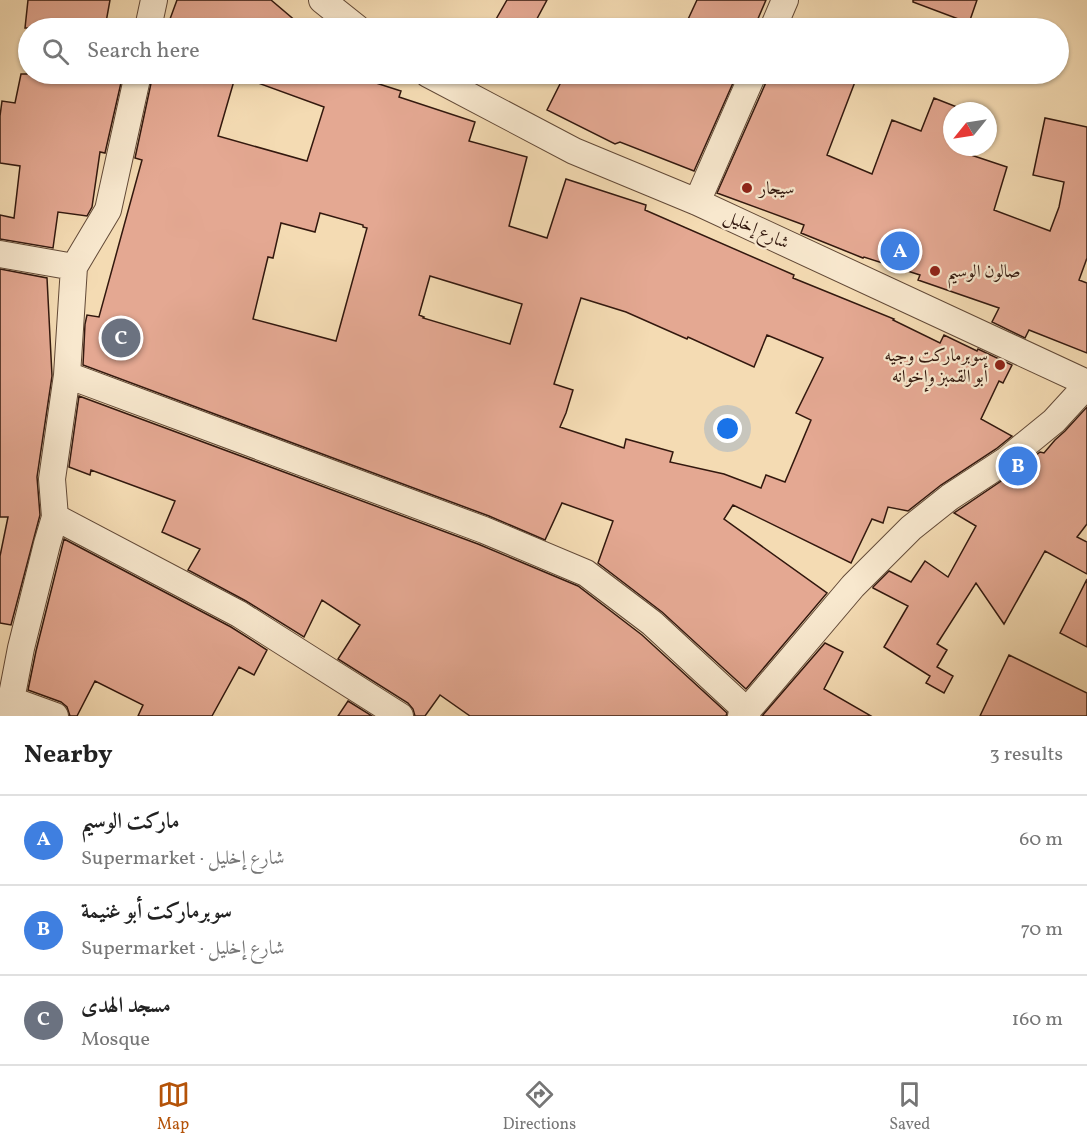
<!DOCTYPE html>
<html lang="en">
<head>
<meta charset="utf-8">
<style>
  body { margin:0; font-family:Vollkorn,Amiri,serif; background:#f6f6f6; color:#222 }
  .compass { position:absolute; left:943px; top:102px; width:54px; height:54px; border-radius:50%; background:#fff; box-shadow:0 2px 4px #0004; rotate:240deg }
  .you { position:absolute; left:728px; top:429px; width:21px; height:21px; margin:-15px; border:4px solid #fff; border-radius:50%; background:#1a73e8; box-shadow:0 0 0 9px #1a73e833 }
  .badge { display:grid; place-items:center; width:39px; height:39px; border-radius:50%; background:#b45309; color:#fff; font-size:20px; font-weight:700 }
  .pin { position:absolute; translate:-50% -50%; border:3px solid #fff; box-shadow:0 2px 6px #0006 }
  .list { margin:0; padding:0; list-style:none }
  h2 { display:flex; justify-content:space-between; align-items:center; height:78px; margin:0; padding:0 24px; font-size:26px }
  h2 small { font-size:20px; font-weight:400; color:#767676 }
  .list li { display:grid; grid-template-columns:39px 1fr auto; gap:18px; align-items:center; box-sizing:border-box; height:90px; padding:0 24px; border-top:2px solid #e0e0e0 }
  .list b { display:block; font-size:22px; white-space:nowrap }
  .list p { margin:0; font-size:20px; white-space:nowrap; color:#767676 }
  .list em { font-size:20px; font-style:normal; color:#767676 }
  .icon { flex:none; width:33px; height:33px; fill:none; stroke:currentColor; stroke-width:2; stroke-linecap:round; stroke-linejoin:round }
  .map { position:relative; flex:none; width:1087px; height:716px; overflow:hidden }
  .search { position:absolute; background:#fff; box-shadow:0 2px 4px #0004; left:18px; right:18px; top:18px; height:66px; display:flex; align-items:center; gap:15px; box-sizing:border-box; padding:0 21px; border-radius:33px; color:#767676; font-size:22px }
  .sheet { height:348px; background:#fff }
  nav { display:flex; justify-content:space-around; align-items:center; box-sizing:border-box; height:84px; border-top:2px solid #e0e0e0; background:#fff; font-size:16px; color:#767676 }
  nav a { display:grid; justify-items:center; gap:3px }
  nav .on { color:#b45309 }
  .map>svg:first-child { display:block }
  .building { fill:#e4a892; stroke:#32180e; stroke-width:1.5; fill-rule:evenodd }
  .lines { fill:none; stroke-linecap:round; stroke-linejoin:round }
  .street-casing { stroke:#624937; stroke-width:28 }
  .street { stroke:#f8e8ce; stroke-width:26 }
  .poi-dot { fill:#8f2418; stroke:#f8e8ce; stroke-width:2 }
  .labels { text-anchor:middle; stroke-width:4.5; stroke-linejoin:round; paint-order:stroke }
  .poi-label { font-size:18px; fill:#32180e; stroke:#f8e8ce; text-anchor:start }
  .street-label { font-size:18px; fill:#32180e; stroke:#f8e8ce }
</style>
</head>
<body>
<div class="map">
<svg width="1087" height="716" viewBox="0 0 1087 716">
  <rect width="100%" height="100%" fill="#f4dbb3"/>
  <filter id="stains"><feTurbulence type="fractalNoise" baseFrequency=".00333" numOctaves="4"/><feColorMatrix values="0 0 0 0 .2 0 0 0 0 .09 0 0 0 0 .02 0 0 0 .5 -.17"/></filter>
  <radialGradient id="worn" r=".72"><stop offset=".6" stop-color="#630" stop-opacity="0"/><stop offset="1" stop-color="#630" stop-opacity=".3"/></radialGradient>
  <path class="building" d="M 28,0 L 110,0 L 105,28 L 25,28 Z
    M 177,0 L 271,0 L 304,28 L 191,28 L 170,19 Z
    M 507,0 L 547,0 L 532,28 L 491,28 Z
    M 697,0 L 766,0 L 754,28 L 684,28 Z
    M 913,0 L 977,0 L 969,23 L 913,2 Z
    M 21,74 L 123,74 L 105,153 L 100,152 L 92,207 L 87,216 L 58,212 L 53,248 L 0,239 L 0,215 L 14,218 L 20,166 L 0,163 L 0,116 L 2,101 L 15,103 Z
    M 153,74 L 236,74 L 218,136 L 307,161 L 324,107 L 239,76 L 240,74 L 348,74 L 401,91 L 399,97 L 475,122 L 469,141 L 527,157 L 509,226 L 547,238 L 566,179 L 646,205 L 645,210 L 794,275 L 793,278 L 894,319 L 893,320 L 940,343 L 944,335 L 977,351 L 978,349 L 1012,365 L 1003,383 L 999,381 L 981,419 L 1012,436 L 996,449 L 941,485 L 908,511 L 888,507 L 883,523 L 872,519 L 851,563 L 733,505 L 724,519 L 827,593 L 746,689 L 662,612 L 598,563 L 613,521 L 562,503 L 545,540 L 489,516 L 83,365 L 85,324 L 87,315 L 99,317 L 142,160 L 135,158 ZM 320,213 L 363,225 L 363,227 L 367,228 L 336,341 L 253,319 L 268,257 L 273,258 L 281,223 L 315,232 ZM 430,276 L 522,304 L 510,344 L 423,318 L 424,317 L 419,315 ZM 581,298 L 626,312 L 687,339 L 688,337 L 754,367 L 767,335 L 823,358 L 796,413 L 811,420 L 785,482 L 766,475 L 761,488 L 724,474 L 670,462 L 673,452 L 626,439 L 624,448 L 560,427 L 566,413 L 573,390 L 554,384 Z
    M 565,74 L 737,74 L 694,171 L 620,142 L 615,144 L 547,110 Z
    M 768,74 L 858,74 L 827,155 L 872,174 L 892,120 L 921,131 L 934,98 L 967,111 L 952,111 L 952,147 L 960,147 L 959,151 L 1007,167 L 994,210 L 1050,231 L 1059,207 L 1064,182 L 1033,175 L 1045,118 L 1087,127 L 1087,258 L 1079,280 L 1087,283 L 1087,353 L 1029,330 L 1025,338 L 992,322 L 999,308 L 918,280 L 920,275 L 864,257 L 863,258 L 801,233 L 804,225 L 717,193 L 767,80 Z
    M 0,269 L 47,278 L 52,376 L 37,477 L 40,515 L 11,625 L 0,623 L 0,556 L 8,517 L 0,517 Z
    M 79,396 L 478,544 L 578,586 L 642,635 L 727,713 L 726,716 L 470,716 L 440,695 L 425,716 L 415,716 L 413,709 L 408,703 L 338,659 L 360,625 L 322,600 L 304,637 L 246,601 L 188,570 L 200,549 L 162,532 L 175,501 L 91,470 L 90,475 L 69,467 Z
    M 1087,407 L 1087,524 L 1077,537 L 1087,542 L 1087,574 L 1045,551 L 1004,624 L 976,583 L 937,644 L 947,650 L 937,667 L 953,676 L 944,693 L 926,683 L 930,676 L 884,647 L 908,606 L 873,588 L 873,587 L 889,571 L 911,582 L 925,561 L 948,577 L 976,526 L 954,513 L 1013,473 L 1040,452 L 1044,453 L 1055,440 L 1065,431 Z
    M 64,539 L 231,627 L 267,650 L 254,675 L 239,667 L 212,716 L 138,716 L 143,705 L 95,681 L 77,716 L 70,716 L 67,707 L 61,702 L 28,690 L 36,651 Z
    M 1087,579 L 1087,647 L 1060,633 Z
    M 825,643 L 843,652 L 824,689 L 871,716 L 762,716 Z
    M 1009,655 L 1087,693 L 1087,716 L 980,716 Z
    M 348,701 L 372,716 L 338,716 Z"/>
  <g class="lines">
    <defs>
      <path id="street" d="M 322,0 L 357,28
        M 148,28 L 154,0
        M 773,28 L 785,0
        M 428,74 L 574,151 L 697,202 L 1087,383
        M 697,202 L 753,74
        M 0,254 L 74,267
        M 67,375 L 484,530 L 586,573 L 652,623 L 747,711
        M 55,517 L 239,614 L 400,716
        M 11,700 L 55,716
        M 2,716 L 11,700 L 21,648 L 47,544 L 55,517 L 52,479 L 67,375 L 74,267 L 108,210 L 138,74
        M 741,716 L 747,711 L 853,586 L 911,528 L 950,497 L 1005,461 L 1054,421 L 1087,385"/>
    </defs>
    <use href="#street" class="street-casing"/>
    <use href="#street" class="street"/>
  </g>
  <g class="poi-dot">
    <circle cx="747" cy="188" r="6"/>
    <circle cx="935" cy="271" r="6"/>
    <circle cx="1000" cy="365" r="6"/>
  </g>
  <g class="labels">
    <g class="poi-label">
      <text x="759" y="194">سيجار</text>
      <text x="947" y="277">صالون الوسيم</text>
      <text x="988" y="361" text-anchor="end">سوبرماركت وجيه<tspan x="988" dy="21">أبو القمبز وإخوانه</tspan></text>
    </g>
    <g class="street-label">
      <text transform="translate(757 229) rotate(25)" y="6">شارع إخليل</text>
    </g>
  </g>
  <rect width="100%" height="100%" filter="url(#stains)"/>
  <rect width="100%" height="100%" fill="url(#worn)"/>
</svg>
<svg class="compass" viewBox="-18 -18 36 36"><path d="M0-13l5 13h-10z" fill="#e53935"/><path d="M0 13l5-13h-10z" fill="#767676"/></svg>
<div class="you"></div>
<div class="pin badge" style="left:900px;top:251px;background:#3f7fe0">A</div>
<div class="pin badge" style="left:1018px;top:466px;background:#3f7fe0">B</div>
<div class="pin badge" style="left:121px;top:338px;background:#6b7280">C</div>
<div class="search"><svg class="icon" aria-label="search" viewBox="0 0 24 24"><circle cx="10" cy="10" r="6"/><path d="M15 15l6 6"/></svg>Search here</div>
</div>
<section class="sheet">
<h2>Nearby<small>3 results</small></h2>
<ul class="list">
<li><span class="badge" style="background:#3f7fe0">A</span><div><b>ماركت الوسيم</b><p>Supermarket · شارع إخليل</p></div><em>60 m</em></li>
<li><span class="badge" style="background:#3f7fe0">B</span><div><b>سوبرماركت أبو غنيمة</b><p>Supermarket · شارع إخليل</p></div><em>70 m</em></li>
<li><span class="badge" style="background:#6b7280">C</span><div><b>مسجد الهدى</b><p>Mosque</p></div><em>160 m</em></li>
</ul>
</section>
<nav>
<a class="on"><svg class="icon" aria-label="map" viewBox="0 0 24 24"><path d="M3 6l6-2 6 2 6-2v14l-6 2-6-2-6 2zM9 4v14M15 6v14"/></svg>Map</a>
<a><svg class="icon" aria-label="directions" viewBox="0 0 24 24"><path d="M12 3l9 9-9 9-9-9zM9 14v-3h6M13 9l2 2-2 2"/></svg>Directions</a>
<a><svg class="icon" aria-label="saved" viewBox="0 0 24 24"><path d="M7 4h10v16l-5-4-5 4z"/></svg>Saved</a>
</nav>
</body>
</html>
